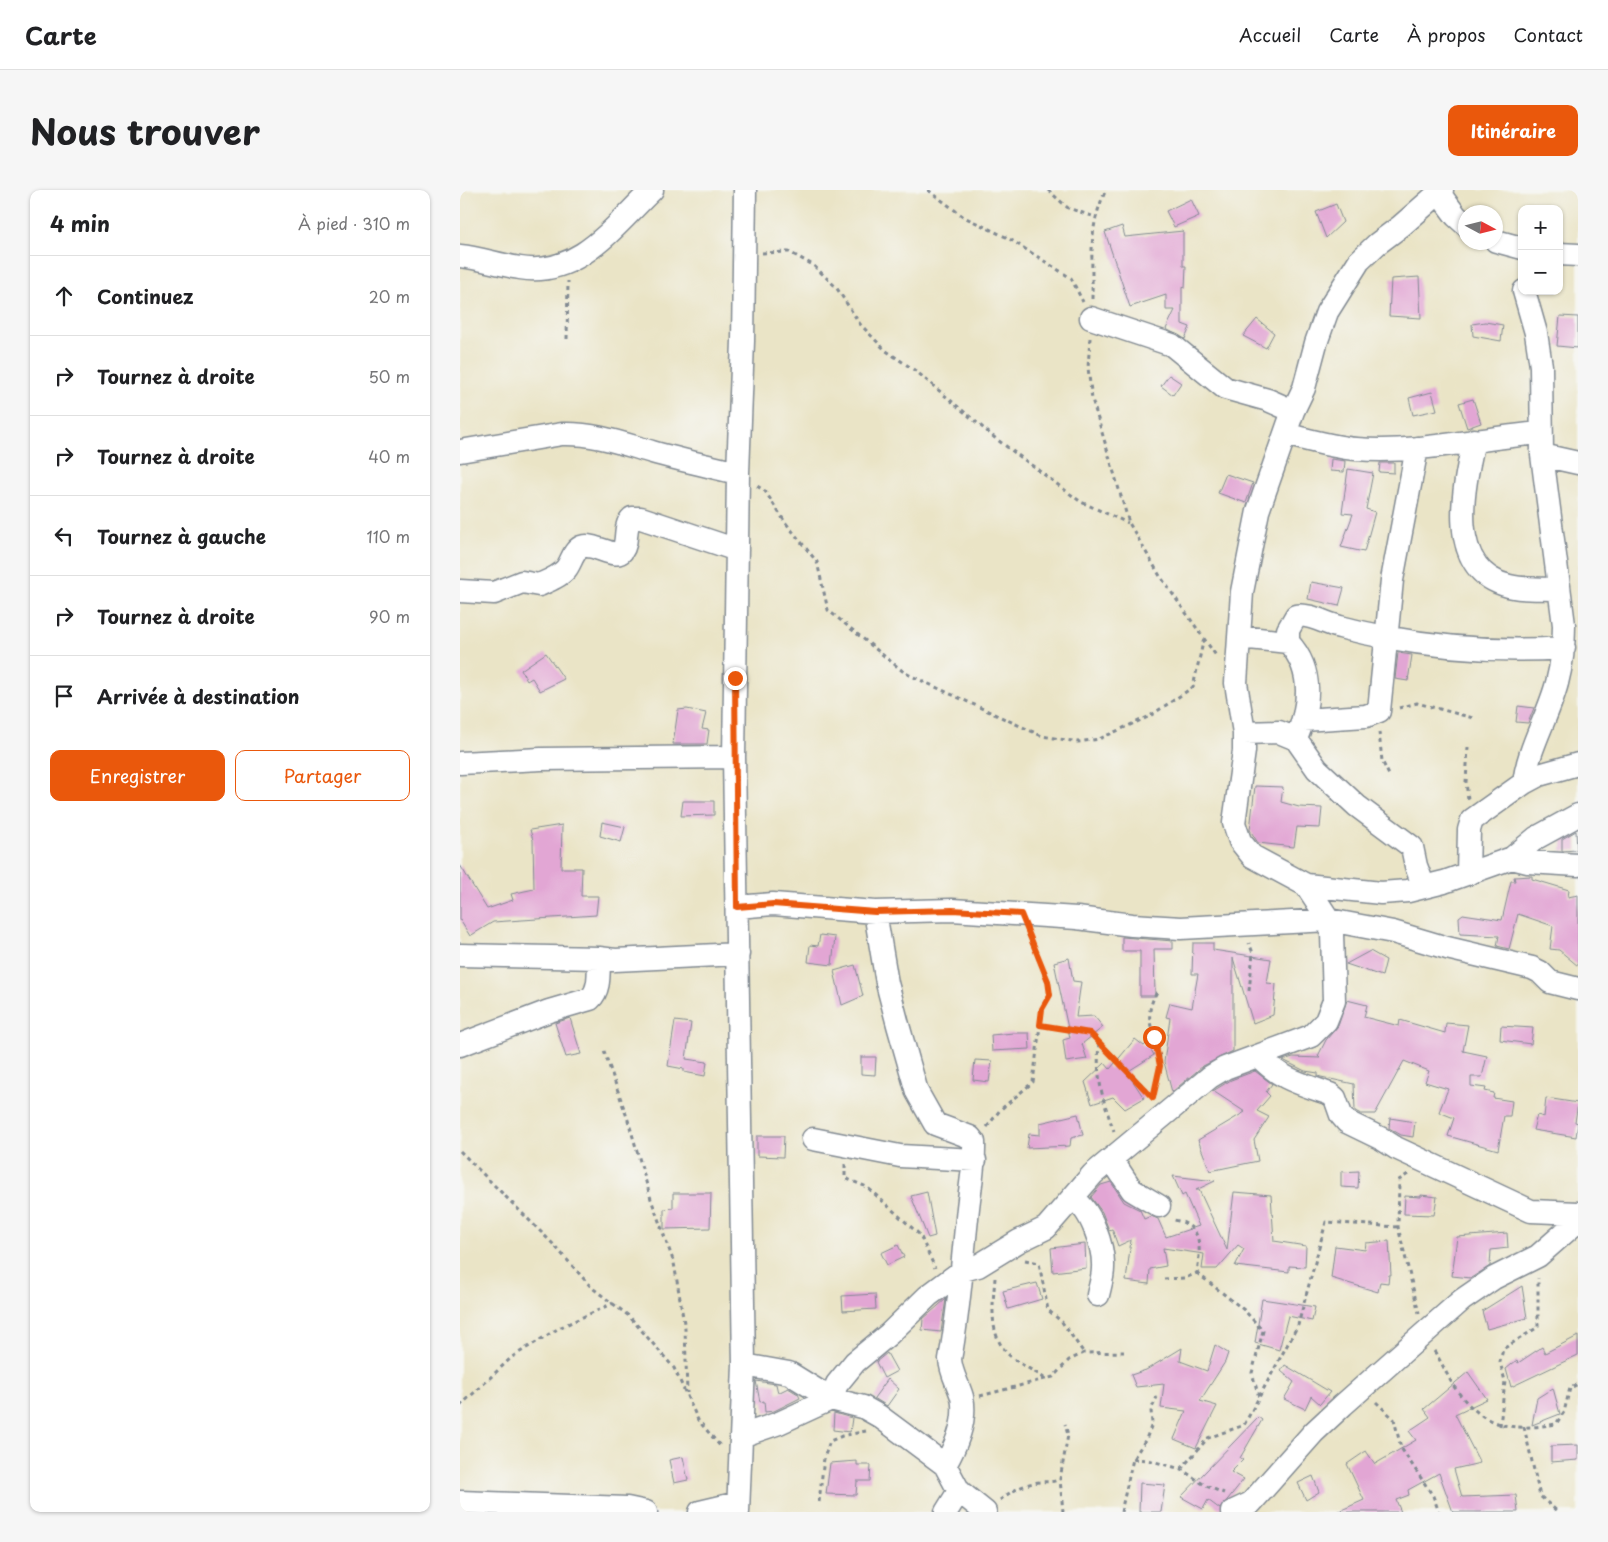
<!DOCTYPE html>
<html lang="fr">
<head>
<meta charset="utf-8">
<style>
  body { margin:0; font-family:"Playpen Sans",sans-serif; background:#f6f6f6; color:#202124 }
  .controls { position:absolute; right:15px; top:15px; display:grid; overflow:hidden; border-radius:10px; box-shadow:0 1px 4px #0004 }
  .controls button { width:45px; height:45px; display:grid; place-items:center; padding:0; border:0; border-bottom:1px solid #e0e0e0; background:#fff; color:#202124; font:25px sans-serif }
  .compass { position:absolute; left:998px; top:15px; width:45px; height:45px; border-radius:50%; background:#fff; box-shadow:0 1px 4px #0004; rotate:97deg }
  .stop { position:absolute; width:15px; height:15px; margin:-11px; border:4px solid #ea580c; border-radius:50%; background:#fff }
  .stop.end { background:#ea580c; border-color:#fff; box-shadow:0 1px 5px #0008 }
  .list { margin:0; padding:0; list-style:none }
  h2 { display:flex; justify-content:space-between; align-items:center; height:65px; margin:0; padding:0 20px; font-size:21px }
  h2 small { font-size:16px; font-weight:400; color:#757577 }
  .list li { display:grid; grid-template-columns:32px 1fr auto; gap:15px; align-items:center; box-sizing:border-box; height:80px; padding:0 20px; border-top:1px solid #e0e0e0 }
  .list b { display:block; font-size:19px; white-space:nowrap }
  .list em { font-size:16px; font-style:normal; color:#757577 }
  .actions { display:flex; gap:10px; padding:15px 20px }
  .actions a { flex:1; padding:11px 0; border:1px solid #ea580c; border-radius:10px; text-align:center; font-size:18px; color:#ea580c }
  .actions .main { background:#ea580c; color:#fff }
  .icon { flex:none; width:28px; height:28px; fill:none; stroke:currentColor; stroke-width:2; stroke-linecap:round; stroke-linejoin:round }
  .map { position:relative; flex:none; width:1118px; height:1322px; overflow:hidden; border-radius:10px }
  header { display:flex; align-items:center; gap:30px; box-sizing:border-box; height:70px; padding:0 25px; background:#fff; border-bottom:1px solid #e0e0e0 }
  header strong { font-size:24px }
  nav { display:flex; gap:28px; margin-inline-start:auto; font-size:18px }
  .intro { display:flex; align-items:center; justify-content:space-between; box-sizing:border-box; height:120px; padding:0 30px }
  h1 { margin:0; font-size:35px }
  .button { padding:12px 22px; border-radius:10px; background:#ea580c; color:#fff; font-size:18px; font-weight:700 }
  main { display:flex; gap:30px; padding:0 30px }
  aside { flex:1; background:#fff; border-radius:10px; box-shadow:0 1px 4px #0004 }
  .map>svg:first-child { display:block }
  .building { fill:#e2a6d4 }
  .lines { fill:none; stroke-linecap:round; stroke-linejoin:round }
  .minor-casing { stroke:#828a92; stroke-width:25 }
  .path { stroke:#828a92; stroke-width:3; stroke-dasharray:4 4; stroke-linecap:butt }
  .minor { stroke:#fff; stroke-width:22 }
  .route { stroke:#ea580c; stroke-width:6 }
</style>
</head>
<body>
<header>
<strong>Carte</strong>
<nav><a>Accueil</a><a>Carte</a><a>À propos</a><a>Contact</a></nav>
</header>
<div class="intro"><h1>Nous trouver</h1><a class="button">Itinéraire</a></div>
<main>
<aside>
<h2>4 min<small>À pied · 310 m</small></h2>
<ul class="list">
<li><svg class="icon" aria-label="ahead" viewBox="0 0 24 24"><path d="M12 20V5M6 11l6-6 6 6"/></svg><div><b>Continuez</b></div><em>20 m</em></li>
<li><svg class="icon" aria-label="right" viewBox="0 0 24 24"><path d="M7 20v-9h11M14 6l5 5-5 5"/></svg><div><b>Tournez à droite</b></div><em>50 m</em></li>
<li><svg class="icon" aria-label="right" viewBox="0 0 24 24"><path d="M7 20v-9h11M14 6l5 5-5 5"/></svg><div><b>Tournez à droite</b></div><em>40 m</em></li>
<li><svg class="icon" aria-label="left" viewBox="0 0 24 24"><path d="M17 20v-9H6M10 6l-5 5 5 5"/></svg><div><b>Tournez à gauche</b></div><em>110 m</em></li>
<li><svg class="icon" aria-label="right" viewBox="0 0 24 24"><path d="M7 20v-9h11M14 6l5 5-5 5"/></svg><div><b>Tournez à droite</b></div><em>90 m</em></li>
<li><svg class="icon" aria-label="arrive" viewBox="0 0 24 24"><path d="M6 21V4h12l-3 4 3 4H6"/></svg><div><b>Arrivée à destination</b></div></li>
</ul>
<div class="actions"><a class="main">Enregistrer</a><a>Partager</a></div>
</aside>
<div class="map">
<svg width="1118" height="1322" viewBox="0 0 1118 1322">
  <rect width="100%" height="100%" fill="#f6f6f2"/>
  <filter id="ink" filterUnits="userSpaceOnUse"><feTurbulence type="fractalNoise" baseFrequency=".02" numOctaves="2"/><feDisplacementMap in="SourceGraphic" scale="10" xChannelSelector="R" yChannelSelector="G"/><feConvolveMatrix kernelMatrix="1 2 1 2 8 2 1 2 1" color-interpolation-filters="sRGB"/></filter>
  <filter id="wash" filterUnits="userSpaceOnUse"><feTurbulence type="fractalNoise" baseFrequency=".0096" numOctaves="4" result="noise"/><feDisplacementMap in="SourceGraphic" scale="20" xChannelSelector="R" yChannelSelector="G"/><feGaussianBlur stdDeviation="1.12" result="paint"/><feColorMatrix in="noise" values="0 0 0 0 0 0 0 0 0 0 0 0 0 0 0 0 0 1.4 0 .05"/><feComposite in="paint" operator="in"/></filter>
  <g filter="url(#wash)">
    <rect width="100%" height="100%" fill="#eae4c6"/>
    <g id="blocks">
      <path class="building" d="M 731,9 L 739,26 L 714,37 L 706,21 Z
        M 876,14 L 883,32 L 866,48 L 856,22 Z
        M 662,36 L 665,47 L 723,41 L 723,76 L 726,76 L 725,98 L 722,97 L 722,134 L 730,137 L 725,149 L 706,139 L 715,120 L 706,120 L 706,105 L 670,117 L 645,42 Z
        M 959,87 L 961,128 L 929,126 L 931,89 Z
        M 1100,126 L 1118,127 L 1118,158 L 1097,156 Z
        M 797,129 L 814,143 L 806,158 L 783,146 Z
        M 1025,132 L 1043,135 L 1041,151 L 1013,146 L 1012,134 Z
        M 709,185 L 721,193 L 713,205 L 701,196 Z
        M 972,202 L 977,220 L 953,225 L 949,208 Z
        M 1013,209 L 1021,233 L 1007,238 L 999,213 Z
        M 871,269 L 885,271 L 884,282 L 870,281 Z
        M 920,273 L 934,273 L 934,283 L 919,282 Z
        M 888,279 L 913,283 L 906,319 L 915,322 L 904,362 L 881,357 L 893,324 L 882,323 Z
        M 766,284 L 793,293 L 786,313 L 758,303 Z
        M 851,392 L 884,398 L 879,416 L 848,409 Z
        M 86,463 L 104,489 L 80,501 L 72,488 L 67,491 L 61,480 Z
        M 938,463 L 952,465 L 948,491 L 935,489 Z
        M 1058,516 L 1074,518 L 1068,533 L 1056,532 Z
        M 227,519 L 246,523 L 242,539 L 249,540 L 247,554 L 213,554 L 218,520 Z
        M 795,596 L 823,597 L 821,612 L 839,617 L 862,618 L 860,638 L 837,637 L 834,657 L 798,653 L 790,640 Z
        M 223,611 L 254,611 L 254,625 L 221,626 Z
        M 142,632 L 165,637 L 161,652 L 140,646 Z
        M 102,635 L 101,678 L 122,678 L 121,706 L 138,706 L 136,725 L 33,732 L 10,746 L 0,730 L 0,675 L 27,719 L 53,710 L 51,704 L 74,699 L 73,650 L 70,640 Z
        M 1116,641 L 1117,660 L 1102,661 L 1102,649 Z
        M 1072,686 L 1072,689 L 1109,700 L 1108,707 L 1118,705 L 1118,776 L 1099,760 L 1090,759 L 1093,736 L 1058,724 L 1049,759 L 1037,756 L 1039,746 L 1000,744 L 999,727 L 1003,724 L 1042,730 L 1051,691 L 1055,691 L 1054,687 Z
        M 360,745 L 375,747 L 372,775 L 348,772 L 350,755 L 358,756 Z
        M 662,747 L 713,751 L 713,759 L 694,759 L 695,806 L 680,806 L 680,761 L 662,761 Z
        M 733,753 L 753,753 L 753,760 L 811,769 L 807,793 L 816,794 L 813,825 L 793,833 L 773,768 L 773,861 L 743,876 L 712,902 L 704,872 L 710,828 L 706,827 L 710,813 L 732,818 L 738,784 L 732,784 Z
        M 910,761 L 926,770 L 922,786 L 886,774 Z
        M 609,768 L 613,791 L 621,792 L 616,827 L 634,826 L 643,837 L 622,854 L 627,869 L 606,872 L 603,850 L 610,848 L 594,772 Z
        M 395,775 L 403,806 L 382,815 L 374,781 Z
        M 887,810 L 907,815 L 904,827 L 939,836 L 940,830 L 985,843 L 986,833 L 1008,835 L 1003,861 L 1027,866 L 1022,887 L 1011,887 L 1011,896 L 1026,898 L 1025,901 L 1034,903 L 1033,908 L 1052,911 L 1050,926 L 1044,926 L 1038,960 L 988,946 L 994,928 L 979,922 L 988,899 L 965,892 L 969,881 L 944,871 L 915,924 L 901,924 L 895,921 L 894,894 L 861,887 L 858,886 L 858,883 L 845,881 L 823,870 L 833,867 L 860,868 L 858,866 L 866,850 L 878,836 Z
        M 110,828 L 121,864 L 106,867 L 95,833 Z
        M 215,831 L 231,833 L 226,869 L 247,872 L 245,886 L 224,882 L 224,879 L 208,876 Z
        M 1041,836 L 1073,838 L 1071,854 L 1040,850 Z
        M 554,843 L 569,843 L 570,859 L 532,861 L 531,845 Z
        M 675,849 L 684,856 L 687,853 L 694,865 L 667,882 L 684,908 L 665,919 L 653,907 L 632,914 L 625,892 L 645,873 L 650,879 Z
        M 401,867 L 416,867 L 415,885 L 401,884 Z
        M 515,870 L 532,871 L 529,892 L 513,890 Z
        M 795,881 L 812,894 L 806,902 L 810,906 L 797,921 L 809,927 L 794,950 L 798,971 L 750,981 L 738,950 L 785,922 L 753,901 L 771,890 Z
        M 1086,908 L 1118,913 L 1115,932 L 1118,933 L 1116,947 L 1073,940 L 1077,925 L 1084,927 Z
        M 618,924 L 623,945 L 611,948 L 610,956 L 567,958 L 569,944 L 580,945 L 580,933 Z
        M 930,928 L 955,932 L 953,947 L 941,945 L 929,938 Z
        M 297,946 L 324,946 L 323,967 L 297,966 Z
        M 899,981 L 898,998 L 881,997 L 881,982 Z
        M 713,986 L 755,991 L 736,1000 L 739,1000 L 767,1060 L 774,1002 L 811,1005 L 814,1051 L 846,1056 L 845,1077 L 829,1076 L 829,1082 L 775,1076 L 784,1059 L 778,1055 L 757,1079 L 742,1079 L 744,1064 L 703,1058 L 706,1076 L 690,1079 L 689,1094 L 666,1091 L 671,1050 L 658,1056 L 652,1039 L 649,1040 L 642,1022 L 631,1007 L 641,995 L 651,992 L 664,1012 L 680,1020 L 684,1029 L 691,1026 L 698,1029 L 706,1047 L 739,1036 L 725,1004 L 722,1006 Z
        M 467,1002 L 475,1046 L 468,1048 L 451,1006 Z
        M 213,1003 L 251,1003 L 250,1038 L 204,1039 L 204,1019 L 213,1018 Z
        M 961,1005 L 977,1007 L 974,1025 L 944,1024 L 945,1006 L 961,1007 Z
        M 1047,1043 L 1048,1058 L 1031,1060 L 1030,1076 L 1011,1088 L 992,1086 L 997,1047 Z
        M 929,1051 L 931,1085 L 929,1085 L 928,1093 L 920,1092 L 918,1102 L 871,1088 L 875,1056 L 905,1060 L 906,1053 Z
        M 625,1054 L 626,1078 L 593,1082 L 591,1058 Z
        M 438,1055 L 444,1067 L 427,1075 L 421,1063 Z
        M 577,1093 L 582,1109 L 548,1119 L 543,1101 Z
        M 1062,1096 L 1067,1128 L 1027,1139 L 1022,1121 Z
        M 415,1104 L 416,1119 L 383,1121 L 382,1106 Z
        M 486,1109 L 481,1142 L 462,1140 L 463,1129 Z
        M 802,1109 L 855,1117 L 852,1131 L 828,1126 L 819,1160 L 795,1153 Z
        M 1118,1146 L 1118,1165 L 1051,1197 L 1046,1179 L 1057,1170 L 1058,1173 L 1082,1157 L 1085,1163 Z
        M 755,1155 L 768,1163 L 765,1172 L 740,1211 L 757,1216 L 736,1258 L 714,1249 L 726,1221 L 701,1218 L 704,1194 L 676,1197 L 671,1185 L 686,1180 L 722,1158 L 720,1171 L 747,1181 Z
        M 427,1163 L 437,1181 L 424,1188 L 416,1172 Z
        M 825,1175 L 870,1202 L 860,1214 L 851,1206 L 845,1219 L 824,1209 L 834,1192 L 821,1181 Z
        M 1008,1182 L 1027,1209 L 995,1224 L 1020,1273 L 994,1279 L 1002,1307 L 1056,1305 L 1058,1322 L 993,1322 L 979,1283 L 948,1300 L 949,1305 L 936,1310 L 941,1322 L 877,1322 L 904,1310 L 887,1274 L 906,1261 L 915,1274 L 956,1250 L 949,1241 L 970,1227 L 964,1219 Z
        M 428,1189 L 439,1199 L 427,1216 L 414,1208 Z
        M 296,1191 L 316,1194 L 318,1203 L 328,1198 L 338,1204 L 340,1208 L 314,1221 L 305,1222 L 304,1211 L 300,1212 Z
        M 1093,1198 L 1100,1224 L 1072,1235 L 1077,1208 Z
        M 374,1223 L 392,1228 L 390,1242 L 373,1240 Z
        M 798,1227 L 802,1230 L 780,1268 L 783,1270 L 771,1282 L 784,1289 L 760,1319 L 748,1310 L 743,1319 L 721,1307 Z
        M 1118,1255 L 1118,1270 L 1091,1272 L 1091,1256 Z
        M 223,1267 L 228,1290 L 214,1293 L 209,1270 Z
        M 397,1271 L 397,1275 L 411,1275 L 410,1291 L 397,1291 L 396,1305 L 366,1304 L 370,1273 Z
        M 853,1286 L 859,1302 L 846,1310 L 838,1293 Z
        M 680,1293 L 705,1295 L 701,1322 L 679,1322 Z"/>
    </g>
  </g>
  <g filter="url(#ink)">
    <use href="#blocks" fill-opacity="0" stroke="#828a92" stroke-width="1"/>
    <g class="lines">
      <defs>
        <path id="minor" d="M 979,3 L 996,26 L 1006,35
          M 1036,51 L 1062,58
          M 1099,64 L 1118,65
          M 0,66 C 20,68 40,75 60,78 C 118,88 155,35 192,0
          M 631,128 L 712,155 L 765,198 L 808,210 L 833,221
          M 825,244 C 849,250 872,257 896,259 C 958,264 1019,248 1080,243
          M 1014,250 C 1004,295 984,380 1049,396 C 1064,400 1083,398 1098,399
          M 0,261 L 102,244 C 135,243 161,253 192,262 C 220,270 249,276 278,283
          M 1082,265 L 1118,273
          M 0,401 L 34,403 L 62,392 L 79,395 C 88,391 99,387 106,379 C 111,373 113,361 121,357 C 134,352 155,370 162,361 C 169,352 163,336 172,328 L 181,328 L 277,360
          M 779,447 L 828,452
          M 843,530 L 906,526 L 919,521 L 932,390 L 957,258
          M 784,543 L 819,542 L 836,549 L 857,579 L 897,616 L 952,657 L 956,676 L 964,697
          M 836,549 C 850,516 854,480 828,452 L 828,440 L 836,426 C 849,423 866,434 880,437 C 895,441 910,444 925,447 C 983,458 1044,462 1104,458
          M 0,573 L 81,569 L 274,567
          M 1064,593 L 1079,585 L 1118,574
          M 1052,668 L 1076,648 L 1118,625
          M 1008,684 L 1009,640 L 1012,630 L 1064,593 C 1068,558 1088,527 1097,493 C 1102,474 1104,455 1104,435 L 1082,265 L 1081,176 L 1076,143 L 1064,101
          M 846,695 L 921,703 L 948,701 L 984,692 L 1052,668 L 1068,672 L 1118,675
          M 277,717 L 313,714 L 415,722 L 492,720 L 617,728 L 672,735 L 721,738 L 869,730 L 933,742 L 987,758 L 1072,778 L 1080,782 L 1090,792 L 1118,799
          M 415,722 L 427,793 L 438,835 L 457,902 L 475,934 L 510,947 L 514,952 C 515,977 509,1002 507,1028 C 502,1075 499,1122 490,1169 C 491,1184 498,1193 502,1207 C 507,1230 496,1256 485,1275
          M 0,765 L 139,768 L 155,770 L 278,764
          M 0,855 L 89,821 L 130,809 C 141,799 138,781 139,768
          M 799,866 C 819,889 842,894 870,904 L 875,908 L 881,925 L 887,932 L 922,949 L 936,958 L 1071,1021 L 1118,1023
          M 353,949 L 440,966 L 515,970
          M 652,970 L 672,1000 L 699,1016
          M 612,1009 C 631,1017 644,1058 643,1078 C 643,1087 640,1096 638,1105
          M 284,1175 L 329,1183 L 371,1209 L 403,1217 L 419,1226 L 485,1275 L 499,1301 L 525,1322
          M 281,1246 L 319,1233 L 371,1209 L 377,1194 L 395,1172 L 429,1144 L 468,1106 L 503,1080 L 518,1076 L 559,1051 L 586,1038 L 633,984 L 750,887 L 765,878 L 851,846 L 866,831 L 874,811 L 872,743 L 869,730 L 846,695 L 792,666 L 780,651 L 774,633 L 784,561 L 784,543 L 776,493 L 782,402 L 798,321 L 833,221 L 844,198 L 856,153 L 867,122 L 899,71 L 917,54 L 941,36 L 982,0
          M 0,1312 L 167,1318 L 186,1322
          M 240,1322 L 278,1313
          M 278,1322 L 284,1175 L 274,567 L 278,283 L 283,151 L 285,0
          M 486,1322 L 499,1301
          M 772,1322 L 791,1313 L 854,1242 L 883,1215 L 1002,1110 L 1034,1088 L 1078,1066 L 1118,1031"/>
      </defs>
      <use href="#minor" class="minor-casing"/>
      <path class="path" d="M 468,0 L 504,27 L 548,48 L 611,88 L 623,112
        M 588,0 L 608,18 L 635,27
        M 302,63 L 329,62 L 353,75 L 376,97 L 400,134 L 425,160 L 457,182 L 535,248 L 621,312 L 668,333
        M 632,109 C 633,68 627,40 646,0
        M 630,148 L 628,178 L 632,209 L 669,333 L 700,386 L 757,467
        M 107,149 L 108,91
        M 297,296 L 305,301 L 325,332 L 357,372 L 368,420 L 445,483 L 582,546 L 618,552 L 639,549 L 690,526 L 733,497 L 744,448
        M 939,518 L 957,513 L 1013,528
        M 919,542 L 922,571 L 929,585
        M 1008,557 L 1006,592 L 1008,609
        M 789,801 L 793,763 L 789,753
        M 580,835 L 630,843 L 695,909
        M 639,853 C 636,887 642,909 654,941
        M 144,861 L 168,930 L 191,1009 L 214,1073 L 225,1139 L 227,1203
        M 693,907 C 695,897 699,887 700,877 C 702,847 678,834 697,802
        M 527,937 L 540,920 L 573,892 L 582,819 L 590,805 L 588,791 L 568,743
        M 0,961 L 93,1054 L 131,1097 L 169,1126 L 214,1178 L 238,1230 L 261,1257
        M 385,974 L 385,988 L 407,997 L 460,1045 L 475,1078
        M 948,984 L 939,990 L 938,1037 L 959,1123
        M 565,1070 L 579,1073 L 588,1120 L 602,1132 L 624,1163
        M 737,1083 L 784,1120 L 803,1141 L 792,1183 L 799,1207
        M 535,1088 C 533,1114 528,1144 548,1164 C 557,1173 573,1180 584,1188
        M 704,1089 L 725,1088 L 737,1083 C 739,1067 744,1043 726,1034 C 722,1031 716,1031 711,1029
        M 974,1161 C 982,1172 987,1186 995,1198 C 1023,1237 1050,1242 1096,1234 L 1104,1222 L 1110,1198 L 1118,1194
        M 520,1206 L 593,1187 L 609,1170 L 624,1163 L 664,1162
        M 916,1212 L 934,1229 L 941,1258 L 973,1306 L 979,1322
        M 0,1216 L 52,1167 L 99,1138 L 153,1113
        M 1040,1236 L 1045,1191 L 1040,1172 L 1043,1159 L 1078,1137 L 1078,1088
        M 1064,1237 L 1080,1306 L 1098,1322
        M 673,1269 L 688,1270 L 721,1279 L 746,1296 L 764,1303
        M 721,1279 L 748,1248 L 784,1235 L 838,1135 L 866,1032 L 938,1037
        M 540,1310 C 551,1301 566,1293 580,1292 C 589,1291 592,1293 600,1289
        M 359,1312 L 364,1268 L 370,1251 L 382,1246 L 406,1241
        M 603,1322 L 600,1289 L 608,1245 L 605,1234
        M 661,1322 L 673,1269 L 686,1249 L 692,1234 L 691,1220 L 697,1207
        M 878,1322 L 879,1322"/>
      <use href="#minor" class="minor"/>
    </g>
  </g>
  <g class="lines" filter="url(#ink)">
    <path class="route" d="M 275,488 L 277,717 L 313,714 L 415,722 L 492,720 L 561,724 L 588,791 L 590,805 L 582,819 L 580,835 L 630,843 L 693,908 L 700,876 L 694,847"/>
  </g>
</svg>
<div class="controls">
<button>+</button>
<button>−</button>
</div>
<svg class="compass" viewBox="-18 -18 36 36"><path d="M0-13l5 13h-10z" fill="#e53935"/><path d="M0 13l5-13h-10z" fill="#757577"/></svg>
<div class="stop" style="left:694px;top:847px"></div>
<div class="stop end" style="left:275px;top:488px"></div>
</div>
</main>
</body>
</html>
